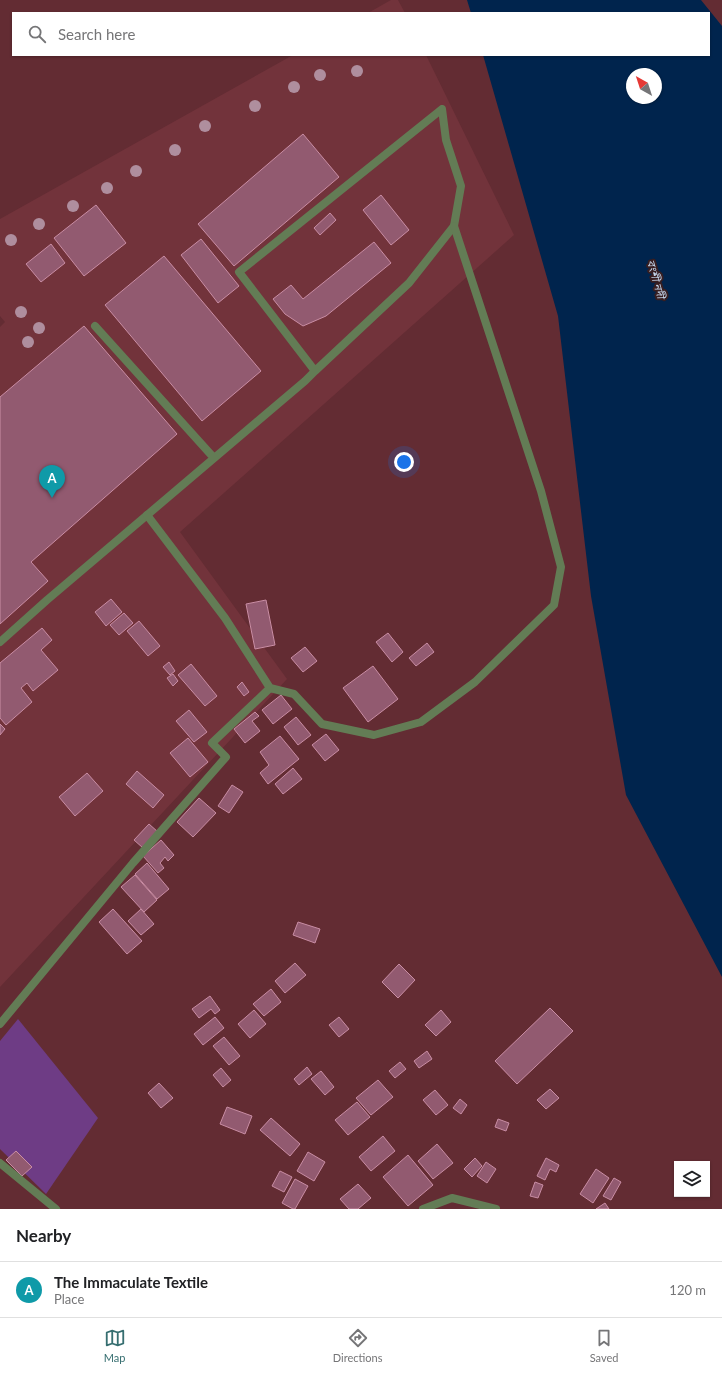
<!DOCTYPE html>
<html lang="en">
<head>
<meta charset="utf-8">
<style>
  body { margin:0; font-family:Lato,"Noto Sans Bengali",sans-serif; background:#f6f6f6; color:#202124 }
  .controls { position:absolute; right:12px; bottom:12px; display:grid; overflow:hidden; border-radius:0px; box-shadow:0 1px 3px #0004 }
  .controls button { width:36px; height:36px; display:grid; place-items:center; padding:0; border:0; border-bottom:1px solid #e0e0e0; background:#fff; color:#202124; font:20px sans-serif }
  .compass { position:absolute; left:626px; top:68px; width:36px; height:36px; border-radius:50%; background:#fff; box-shadow:0 1px 3px #0004; rotate:321deg }
  .you { position:absolute; left:404px; top:462px; width:14px; height:14px; margin:-10px; border:3px solid #fff; border-radius:50%; background:#1a73e8; box-shadow:0 0 0 6px #1a73e833 }
  .badge { display:grid; place-items:center; width:26px; height:26px; border-radius:50%; background:#366e70; color:#fff; font-size:13px; font-weight:700 }
  .pin { position:absolute; translate:-50% -33px; filter:drop-shadow(0 1px 2px #0008) }
  .pin::after { content:''; position:absolute; top:21px; width:14px; height:12px; background:inherit; clip-path:polygon(0 0,100% 0,50% 100%) }
  .list { margin:0; padding:0; list-style:none }
  h2 { display:flex; justify-content:space-between; align-items:center; height:52px; margin:0; padding:0 16px; font-size:17px }
  h2 small { font-size:13px; font-weight:400; color:#757577 }
  .list li { display:grid; grid-template-columns:26px 1fr auto; gap:12px; align-items:center; box-sizing:border-box; height:56px; padding:0 16px; border-top:1px solid #e0e0e0 }
  .list b { display:block; font-size:15px; white-space:nowrap }
  .list p { margin:0; font-size:13px; white-space:nowrap; color:#757577 }
  .list em { font-size:13px; font-style:normal; color:#757577 }
  .icon { flex:none; width:22px; height:22px; fill:none; stroke:currentColor; stroke-width:2; stroke-linecap:round; stroke-linejoin:round }
  .map { position:relative; flex:none; width:722px; height:1209px; overflow:hidden }
  .search { position:absolute; background:#fff; box-shadow:0 1px 3px #0004; left:12px; right:12px; top:12px; height:44px; display:flex; align-items:center; gap:10px; box-sizing:border-box; padding:0 14px; border-radius:0px; color:#757577; font-size:15px }
  .sheet { height:108px; background:#fff }
  nav { display:flex; justify-content:space-around; align-items:center; box-sizing:border-box; height:56px; border-top:1px solid #e0e0e0; background:#fff; font-size:11px; color:#757577 }
  nav a { display:grid; justify-items:center; gap:2px }
  nav .on { color:#366e70 }
  .map>svg:first-child { display:block }
  .built { fill:#72333b }
  .green { fill:#6e3c85 }
  .water { fill:#00244d; fill-rule:evenodd }
  .building { fill:#925a70; stroke:#c98da4 }
  .lines { fill:none; stroke-linecap:round; stroke-linejoin:round }
  .service { stroke:#637c55; stroke-width:8 }
  .minor { stroke:#637c55; stroke-width:8 }
  .tree { fill:#af8e9e }
  .labels { text-anchor:middle; stroke-width:4; stroke-linejoin:round; paint-order:stroke }
  .water-label { font-size:11px; font-style:italic; fill:#c5d6ec; stroke:#371e21 }
</style>
</head>
<body>
<div class="map">
<svg width="722" height="1209" viewBox="0 0 722 1209">
  <rect width="100%" height="100%" fill="#632c33"/>
  <path class="built" d="M 391,0 L 398,0 L 405,13 L 368,13 Z
    M 293,55 L 426,55 L 514,235 L 180,532 L 287,679 L 0,987 L 0,327 L 5,322 L 0,316 L 0,219 Z"/>
  <path class="green" d="M 18,1019 L 98,1118 L 46,1194 L 0,1149 L 0,1041 Z"/>
  <path class="water" d="M 467,0 L 701,0 L 722,26 L 722,977 L 626,795 L 591,596 L 558,316 L 483,55 L 709,55 L 709,13 L 471,13 ZM 632,74 L 656,74 L 656,98 L 632,98 Z"/>
  <path class="building" d="M 303,134 L 339,177 L 234,266 L 198,224 Z
    M 381,195 L 409,230 L 391,245 L 363,210 Z
    M 96,205 L 126,243 L 84,276 L 54,238 Z
    M 330,213 L 336,220 L 320,235 L 314,228 Z
    M 201,239 L 239,286 L 218,303 L 181,255 Z
    M 374,242 L 391,263 L 326,316 L 303,326 L 285,314 L 273,299 L 291,285 L 303,299 Z
    M 51,244 L 65,263 L 41,282 L 26,264 Z
    M 164,256 L 261,371 L 202,421 L 105,305 Z
    M 84,326 L 177,434 L 31,562 L 48,581 L 0,624 L 0,397 Z
    M 111,599 L 122,612 L 106,626 L 95,612 Z
    M 266,600 L 275,645 L 255,649 L 246,604 Z
    M 124,613 L 133,623 L 119,635 L 110,625 Z
    M 139,621 L 160,646 L 148,656 L 127,631 Z
    M 42,628 L 52,640 L 41,650 L 58,670 L 33,691 L 27,683 L 21,688 L 32,702 L 6,725 L 0,718 L 0,663 Z
    M 388,633 L 403,652 L 392,662 L 376,642 Z
    M 427,643 L 434,652 L 416,666 L 409,658 Z
    M 305,647 L 317,661 L 303,672 L 291,658 Z
    M 169,662 L 175,671 L 170,675 L 163,667 Z
    M 191,664 L 217,696 L 205,706 L 178,675 Z
    M 373,666 L 398,699 L 368,722 L 343,688 Z
    M 173,674 L 178,681 L 173,686 L 167,678 Z
    M 242,682 L 249,692 L 244,696 L 237,687 Z
    M 281,695 L 292,709 L 273,724 L 262,710 Z
    M 189,710 L 207,732 L 194,742 L 176,721 Z
    M 255,712 L 259,716 L 252,721 L 260,731 L 245,743 L 234,729 Z
    M 296,717 L 311,735 L 298,745 L 284,727 Z
    M 0,724 L 5,729 L 0,735 Z
    M 326,734 L 339,750 L 325,761 L 312,745 Z
    M 280,736 L 299,759 L 268,784 L 260,773 L 269,765 L 260,752 Z
    M 188,738 L 208,762 L 190,777 L 170,753 Z
    M 293,768 L 302,779 L 283,794 L 275,784 Z
    M 137,771 L 164,795 L 153,808 L 126,784 Z
    M 87,773 L 103,791 L 75,816 L 59,797 Z
    M 232,785 L 243,792 L 229,813 L 218,806 Z
    M 199,798 L 216,813 L 193,837 L 177,822 Z
    M 149,824 L 158,832 L 143,848 L 134,840 Z
    M 161,840 L 174,855 L 168,861 L 165,857 L 160,863 L 164,868 L 158,873 L 143,856 Z
    M 147,863 L 169,889 L 157,899 L 135,874 Z
    M 135,875 L 157,900 L 144,912 L 121,887 Z
    M 113,909 L 142,941 L 127,954 L 99,922 Z
    M 141,909 L 154,924 L 141,935 L 128,921 Z
    M 298,922 L 320,929 L 315,943 L 293,935 Z
    M 295,963 L 306,975 L 285,993 L 275,981 Z
    M 399,964 L 415,980 L 398,998 L 382,982 Z
    M 271,989 L 281,1002 L 264,1016 L 253,1004 Z
    M 210,996 L 220,1010 L 215,1014 L 211,1009 L 199,1018 L 192,1009 Z
    M 550,1008 L 573,1031 L 517,1084 L 495,1061 Z
    M 254,1010 L 266,1024 L 250,1038 L 238,1024 Z
    M 441,1010 L 451,1022 L 436,1036 L 425,1025 Z
    M 215,1017 L 224,1028 L 203,1045 L 194,1034 Z
    M 339,1017 L 349,1029 L 339,1037 L 329,1025 Z
    M 224,1037 L 240,1056 L 229,1065 L 213,1046 Z
    M 427,1051 L 432,1059 L 419,1068 L 414,1061 Z
    M 400,1062 L 406,1069 L 395,1078 L 389,1071 Z
    M 307,1067 L 312,1074 L 299,1085 L 294,1079 Z
    M 221,1068 L 231,1080 L 223,1087 L 213,1075 Z
    M 321,1071 L 334,1087 L 325,1095 L 311,1079 Z
    M 378,1080 L 393,1097 L 371,1115 L 356,1098 Z
    M 159,1083 L 173,1098 L 161,1108 L 148,1093 Z
    M 550,1089 L 559,1098 L 546,1109 L 537,1100 Z
    M 435,1090 L 448,1105 L 436,1115 L 423,1100 Z
    M 460,1099 L 467,1105 L 461,1114 L 453,1108 Z
    M 357,1102 L 370,1117 L 348,1135 L 335,1120 Z
    M 227,1107 L 252,1116 L 245,1134 L 220,1124 Z
    M 271,1118 L 300,1144 L 290,1156 L 260,1130 Z
    M 498,1119 L 509,1123 L 506,1131 L 495,1127 Z
    M 383,1136 L 395,1151 L 371,1171 L 359,1157 Z
    M 437,1144 L 453,1163 L 433,1179 L 418,1161 Z
    M 16,1151 L 32,1167 L 22,1176 L 6,1160 Z
    M 308,1152 L 325,1162 L 314,1181 L 297,1171 Z
    M 408,1155 L 433,1185 L 408,1206 L 383,1177 Z
    M 475,1158 L 482,1166 L 472,1177 L 464,1169 Z
    M 546,1158 L 559,1165 L 556,1172 L 550,1169 L 545,1180 L 537,1176 Z
    M 486,1162 L 496,1169 L 487,1183 L 477,1176 Z
    M 596,1169 L 609,1178 L 593,1203 L 580,1194 Z
    M 280,1171 L 292,1177 L 284,1192 L 272,1186 Z
    M 614,1178 L 621,1182 L 611,1200 L 603,1196 Z
    M 295,1179 L 308,1186 L 295,1209 L 293,1209 L 282,1203 Z
    M 535,1182 L 543,1185 L 538,1198 L 530,1196 Z
    M 358,1184 L 371,1198 L 358,1209 L 349,1209 L 340,1199 Z
    M 605,1203 L 609,1209 L 596,1209 Z"/>
  <g class="lines">
    <path class="service" d="M 95,326 L 214,458
      M 0,642 L 47,600 L 305,381 L 315,371 L 409,283 L 454,226 L 461,186 L 446,140 L 442,109 L 239,272 L 315,371"/>
    <path class="minor" d="M 270,688 L 294,694 L 322,724 L 374,735 L 421,722 L 475,682 L 554,605 L 561,567 L 541,491 L 454,226
      M 0,1024 L 133,863 L 226,757 L 212,743 L 270,688 L 225,618 L 147,515
      M 0,1163 L 56,1209
      M 423,1209 L 452,1198 L 496,1209"/>
  </g>
  <g class="tree">
    <circle cx="357" cy="71" r="6"/>
    <circle cx="320" cy="75" r="6"/>
    <circle cx="294" cy="87" r="6"/>
    <circle cx="255" cy="106" r="6"/>
    <circle cx="205" cy="126" r="6"/>
    <circle cx="175" cy="150" r="6"/>
    <circle cx="136" cy="171" r="6"/>
    <circle cx="107" cy="188" r="6"/>
    <circle cx="73" cy="206" r="6"/>
    <circle cx="39" cy="224" r="6"/>
    <circle cx="11" cy="240" r="6"/>
    <circle cx="21" cy="312" r="6"/>
    <circle cx="39" cy="328" r="6"/>
    <circle cx="28" cy="342" r="6"/>
  </g>
  <g class="labels">
    <g class="water-label">
      <text transform="translate(656 279) rotate(74)" y="4">বংশী নদী</text>
    </g>
  </g>
</svg>
<div class="controls">
<button><svg class="icon" aria-label="layers" viewBox="0 0 24 24"><path d="M12 4l9 5-9 5-9-5zM3 14l9 5 9-5"/></svg></button>
</div>
<svg class="compass" viewBox="-18 -18 36 36"><path d="M0-13l5 13h-10z" fill="#e53935"/><path d="M0 13l5-13h-10z" fill="#757577"/></svg>
<div class="you"></div>
<div class="pin badge" style="left:52px;top:498px;background:#0f9aa8">A</div>
<div class="search"><svg class="icon" aria-label="search" viewBox="0 0 24 24"><circle cx="10" cy="10" r="6"/><path d="M15 15l6 6"/></svg>Search here</div>
</div>
<section class="sheet">
<h2>Nearby<small></small></h2>
<ul class="list">
<li><span class="badge" style="background:#0f9aa8">A</span><div><b>The Immaculate Textile</b><p>Place</p></div><em>120 m</em></li>
</ul>
</section>
<nav>
<a class="on"><svg class="icon" aria-label="map" viewBox="0 0 24 24"><path d="M3 6l6-2 6 2 6-2v14l-6 2-6-2-6 2zM9 4v14M15 6v14"/></svg>Map</a>
<a><svg class="icon" aria-label="directions" viewBox="0 0 24 24"><path d="M12 3l9 9-9 9-9-9zM9 14v-3h6M13 9l2 2-2 2"/></svg>Directions</a>
<a><svg class="icon" aria-label="saved" viewBox="0 0 24 24"><path d="M7 4h10v16l-5-4-5 4z"/></svg>Saved</a>
</nav>
</body>
</html>
